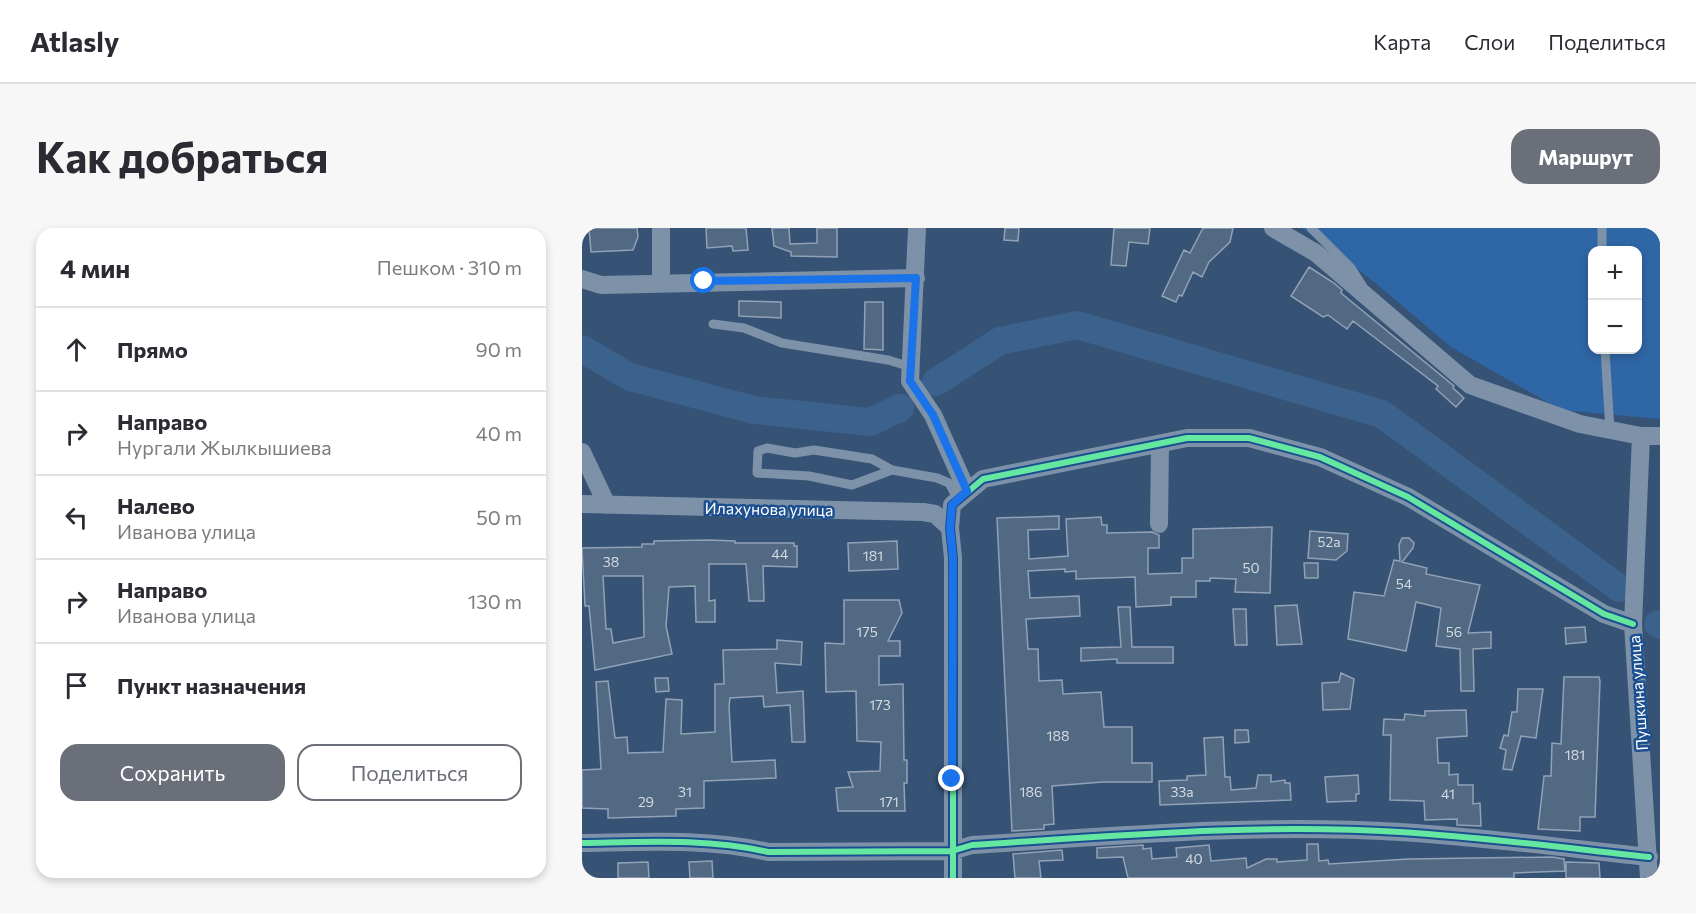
<!DOCTYPE html>
<html lang="ru">
<head>
<meta charset="utf-8">
<style>
  body { margin:0; font-family:Commissioner,sans-serif; background:#f7f7f7; color:#2b2b33 }
  .controls { position:absolute; right:18px; top:18px; display:grid; overflow:hidden; border-radius:12px; box-shadow:0 3px 9px #0003 }
  .controls button { width:54px; height:54px; display:grid; place-items:center; padding:0; border:0; border-bottom:2px solid #e1e1e2; background:#fff; color:#2b2b33; font:30px sans-serif }
  .stop { position:absolute; width:18px; height:18px; margin:-14px; border:4px solid #1a73e8; border-radius:50%; background:#fff }
  .stop.end { background:#1a73e8; border-color:#fff; box-shadow:0 2px 6px #0008 }
  .list { margin:0; padding:0; list-style:none }
  h2 { display:flex; justify-content:space-between; align-items:center; height:78px; margin:0; padding:0 24px; font-size:26px }
  h2 small { font-size:20px; font-weight:400; color:#7c7c81 }
  .list li { display:grid; grid-template-columns:39px 1fr auto; gap:18px; align-items:center; box-sizing:border-box; height:84px; padding:0 24px; border-top:2px solid #e1e1e2 }
  .list b { display:block; font-size:22px; white-space:nowrap }
  .list p { margin:0; font-size:20px; white-space:nowrap; color:#7c7c81 }
  .list em { font-size:20px; font-style:normal; color:#7c7c81 }
  .actions { display:flex; gap:12px; padding:18px 24px }
  .actions a { flex:1; padding:14px 0; border:2px solid #6b6f79; border-radius:18px; text-align:center; font-size:21px; color:#6b6f79 }
  .actions .main { background:#6b6f79; color:#fff }
  .icon { flex:none; width:33px; height:33px; fill:none; stroke:currentColor; stroke-width:2; stroke-linecap:round; stroke-linejoin:round }
  .map { position:relative; flex:none; width:1078px; height:650px; overflow:hidden; border-radius:18px }
  header { display:flex; align-items:center; gap:36px; box-sizing:border-box; height:84px; padding:0 30px; background:#fff; border-bottom:2px solid #e1e1e2 }
  header strong { font-size:28px }
  nav { display:flex; gap:33px; margin-inline-start:auto; font-size:21px }
  .intro { display:flex; align-items:center; justify-content:space-between; box-sizing:border-box; height:144px; padding:0 36px }
  h1 { margin:0; font-size:42px }
  .button { padding:15px 27px; border-radius:18px; background:#6b6f79; color:#fff; font-size:21px; font-weight:700 }
  main { display:flex; gap:36px; padding:0 36px }
  aside { flex:1; background:#fff; border-radius:18px; box-shadow:0 3px 9px #0003 }
  .map>svg:first-child { display:block }
  .green { fill:#2f66a5; fill-rule:evenodd }
  .lines { fill:none; stroke-linecap:round; stroke-linejoin:round }
  .river { stroke:#3b618d; stroke-width:28 }
  .building { fill:#526984; stroke:#92a2b6; stroke-width:1.5; fill-rule:evenodd }
  .service { stroke:#7d92a8; stroke-width:9 }
  .minor { stroke:#7d92a8; stroke-width:18 }
  .cycleway-casing { stroke:#1b4f8f; stroke-width:10 }
  .cycleway { stroke:#66e7a1; stroke-width:6 }
  .route { stroke:#1a73e8; stroke-width:8 }
  .labels { text-anchor:middle; stroke-width:5; stroke-linejoin:round; paint-order:stroke }
  .number-label { font-size:14px; fill:#d4dae0 }
  .street-label { font-size:16px; fill:#fff; stroke:#1b4f8f }
</style>
</head>
<body>
<header>
<strong>Atlasly</strong>
<nav><a>Карта</a><a>Слои</a><a>Поделиться</a></nav>
</header>
<div class="intro"><h1>Как добраться</h1><a class="button">Маршрут</a></div>
<main>
<aside>
<h2>4 мин<small>Пешком · 310 m</small></h2>
<ul class="list">
<li><svg class="icon" aria-label="ahead" viewBox="0 0 24 24"><path d="M12 20V5M6 11l6-6 6 6"/></svg><div><b>Прямо</b></div><em>90 m</em></li>
<li><svg class="icon" aria-label="right" viewBox="0 0 24 24"><path d="M7 20v-9h11M14 6l5 5-5 5"/></svg><div><b>Направо</b><p>Нургали Жылкышиева</p></div><em>40 m</em></li>
<li><svg class="icon" aria-label="left" viewBox="0 0 24 24"><path d="M17 20v-9H6M10 6l-5 5 5 5"/></svg><div><b>Налево</b><p>Иванова улица</p></div><em>50 m</em></li>
<li><svg class="icon" aria-label="right" viewBox="0 0 24 24"><path d="M7 20v-9h11M14 6l5 5-5 5"/></svg><div><b>Направо</b><p>Иванова улица</p></div><em>130 m</em></li>
<li><svg class="icon" aria-label="arrive" viewBox="0 0 24 24"><path d="M6 21V4h12l-3 4 3 4H6"/></svg><div><b>Пункт назначения</b></div></li>
</ul>
<div class="actions"><a class="main">Сохранить</a><a>Поделиться</a></div>
</aside>
<div class="map">
<svg width="1078" height="650" viewBox="0 0 1078 650">
  <rect width="100%" height="100%" fill="#365274"/>
  <path class="green" d="M 720,0 L 1078,0 L 1078,191 L 979,182 L 869,119 L 791,53 ZM 1011,22 L 1056,22 L 1056,122 L 1011,122 Z"/>
  <g class="lines">
    <path class="river" d="M 0,121 L 48,149 L 172,182 L 288,194 L 318,180
      M 354,154 L 418,113 L 495,97 L 800,186 L 1037,360
      M 1076,396 L 1078,397"/>
  </g>
  <path class="building" d="M 7,0 L 55,0 L 56,9 L 51,22 L 9,24 Z
    M 124,0 L 164,0 L 166,22 L 151,23 L 150,18 L 125,20 Z
    M 190,0 L 207,0 L 208,16 L 235,15 L 235,0 L 255,0 L 255,29 L 209,28 L 209,24 L 192,18 Z
    M 423,0 L 437,0 L 436,13 L 422,12 Z
    M 532,0 L 568,0 L 566,16 L 547,14 L 544,38 L 529,37 Z
    M 621,0 L 651,0 L 648,14 L 627,34 L 620,49 L 611,44 L 600,68 L 597,67 L 594,74 L 580,68 L 602,22 L 608,25 Z
    M 727,39 L 752,55 L 760,62 L 759,65 L 872,158 L 871,160 L 882,170 L 874,179 L 854,161 L 856,158 L 771,93 L 765,101 L 746,87 L 741,89 L 709,68 Z
    M 157,73 L 199,74 L 199,90 L 157,88 Z
    M 283,74 L 301,74 L 301,122 L 282,121 Z
    M 477,288 L 477,301 L 446,302 L 447,331 L 486,328 L 484,291 L 519,289 L 520,297 L 525,297 L 525,305 L 570,304 L 577,307 L 577,320 L 566,320 L 566,346 L 600,345 L 600,330 L 611,330 L 611,301 L 690,299 L 688,365 L 653,364 L 654,351 L 628,350 L 628,353 L 614,353 L 614,369 L 589,369 L 589,377 L 554,379 L 553,349 L 494,351 L 494,343 L 483,344 L 483,341 L 446,343 L 448,370 L 497,368 L 498,388 L 444,391 L 446,421 L 456,421 L 457,453 L 480,452 L 481,466 L 519,464 L 522,499 L 550,499 L 550,535 L 570,535 L 570,554 L 521,554 L 470,558 L 472,596 L 462,597 L 462,601 L 430,603 L 415,290 Z
    M 728,303 L 766,306 L 765,323 L 754,332 L 726,330 Z
    M 820,310 L 827,310 L 832,315 L 831,320 L 820,334 L 845,340 L 844,346 L 898,357 L 886,405 L 909,404 L 909,420 L 891,421 L 892,463 L 879,463 L 878,421 L 854,418 L 859,380 L 834,374 L 824,423 L 766,411 L 772,364 L 802,368 L 812,332 L 818,333 L 817,317 Z
    M 127,312 L 153,313 L 153,315 L 212,315 L 212,318 L 215,318 L 215,339 L 181,338 L 182,373 L 167,373 L 164,336 L 127,336 L 127,373 L 133,372 L 133,394 L 114,394 L 113,358 L 87,359 L 84,398 L 90,426 L 13,442 L 7,378 L 3,378 L 0,320 L 60,319 L 60,316 L 72,316 L 72,313 ZM 21,348 L 61,348 L 62,409 L 31,415 L 29,401 L 24,401 Z
    M 315,313 L 316,341 L 267,343 L 266,315 Z
    M 722,335 L 736,335 L 736,350 L 723,350 Z
    M 262,372 L 317,372 L 320,385 L 306,413 L 318,413 L 318,428 L 297,428 L 297,457 L 321,456 L 322,532 L 325,532 L 325,555 L 322,555 L 323,583 L 256,583 L 254,560 L 271,559 L 266,544 L 298,543 L 299,514 L 275,513 L 274,463 L 244,464 L 243,415 L 262,416 Z
    M 715,377 L 720,416 L 695,417 L 693,378 Z
    M 536,379 L 548,379 L 550,419 L 591,419 L 591,435 L 535,435 L 535,431 L 499,433 L 499,420 L 539,419 Z
    M 651,381 L 664,381 L 665,417 L 653,417 Z
    M 1003,399 L 1004,414 L 984,416 L 983,400 Z
    M 195,412 L 220,414 L 219,437 L 193,435 L 195,465 L 221,463 L 223,514 L 210,514 L 208,477 L 182,479 L 181,468 L 148,470 L 147,478 L 150,534 L 193,532 L 194,550 L 122,553 L 122,580 L 94,581 L 94,588 L 26,590 L 26,581 L 0,580 L 0,542 L 19,541 L 14,454 L 26,453 L 33,510 L 45,509 L 46,525 L 81,524 L 84,471 L 100,472 L 99,506 L 133,504 L 133,456 L 142,456 L 141,422 L 195,421 Z
    M 759,445 L 772,451 L 768,481 L 741,482 L 740,455 L 757,454 Z
    M 982,449 L 1017,449 L 1018,453 L 1013,589 L 998,589 L 998,603 L 956,601 L 962,548 L 969,548 L 970,515 L 979,516 Z
    M 73,450 L 86,450 L 87,463 L 74,464 Z
    M 936,461 L 961,461 L 954,510 L 939,508 L 930,542 L 921,541 L 924,522 L 918,520 L 922,507 L 926,508 L 930,484 L 935,484 Z
    M 884,482 L 885,508 L 855,510 L 856,535 L 867,535 L 867,547 L 876,546 L 876,557 L 891,557 L 891,576 L 898,575 L 899,598 L 875,597 L 875,591 L 843,592 L 842,573 L 808,572 L 809,507 L 801,507 L 802,491 L 822,492 L 823,486 L 843,488 L 843,483 Z
    M 653,502 L 666,502 L 667,514 L 653,515 Z
    M 641,509 L 643,549 L 648,549 L 649,562 L 674,560 L 676,547 L 689,547 L 689,554 L 703,552 L 703,555 L 708,555 L 709,572 L 578,577 L 577,553 L 605,552 L 605,548 L 624,547 L 622,510 Z
    M 776,547 L 777,566 L 774,566 L 774,573 L 745,574 L 743,549 Z
    M 725,616 L 736,616 L 737,633 L 746,632 L 747,636 L 826,631 L 970,629 L 982,631 L 983,643 L 932,645 L 932,650 L 546,650 L 541,629 L 515,630 L 515,620 L 561,617 L 561,621 L 569,620 L 570,631 L 595,629 L 594,620 L 627,617 L 629,633 L 664,630 L 665,640 L 684,631 L 695,631 L 695,634 L 725,632 Z
    M 480,622 L 481,632 L 457,633 L 459,650 L 433,650 L 431,626 Z
    M 130,633 L 131,650 L 108,650 L 107,634 Z
    M 66,634 L 67,650 L 36,650 L 36,635 Z
    M 984,634 L 1017,635 L 1018,650 L 984,650 Z"/>
  <g class="lines">
    <path class="service" d="M 729,0 L 769,40 L 780,57
      M 1020,0 L 1020,22
      M 131,96 L 162,100 L 200,115 L 306,132 L 329,139
      M 1023,122 L 1028,203
      M 310,242 L 270,257 L 227,248 L 175,245 L 176,223 L 185,220 L 213,225 L 232,222 L 290,231 L 310,242 L 355,250 L 367,255 L 376,272"/>
    <path class="minor" d="M 79,0 L 79,56
      M 335,0 L 328,153 L 351,187 L 385,263
      M 691,0 L 734,25 L 888,157 L 998,196 L 1059,208 L 1078,208
      M 0,51 L 19,57 L 334,50
      M 1059,208 L 1051,396 L 1067,650
      M 0,224 L 25,277
      M 0,276 L 341,284 L 353,286 L 368,300
      M 577,296 L 578,216
      M 0,615 C 62,614 126,610 186,624 L 370,623 L 390,617 C 532,608 675,595 818,604 C 901,609 984,620 1067,629
      M 371,650 L 371,330 L 368,300 L 370,277 L 401,251 L 605,210 L 667,210 L 738,229 L 826,269 L 1022,386 L 1051,396"/>
    <defs>
      <path id="cycleway" d="M 0,615 C 62,614 126,610 186,624 L 370,623 L 390,617 C 532,608 675,595 818,604 C 901,609 984,620 1067,629
        M 371,650 L 371,330 L 368,300 L 370,277 L 401,251 L 605,210 L 667,210 L 738,229 L 826,269 L 1022,386 L 1051,396"/>
    </defs>
    <use href="#cycleway" class="cycleway-casing"/>
    <use href="#cycleway" class="cycleway"/>
  </g>
  <g class="lines">
    <path class="route" d="M 122,53 L 334,50 L 328,153 L 351,187 L 385,263 L 370,277 L 368,300 L 371,330 L 370,551"/>
  </g>
  <g class="labels">
    <g class="number-label">
      <text x="747" y="319">52а</text>
      <text x="198" y="331">44</text>
      <text x="291" y="333">181</text>
      <text x="29" y="339">38</text>
      <text x="669" y="345">50</text>
      <text x="822" y="361">54</text>
      <text x="285" y="409">175</text>
      <text x="872" y="409">56</text>
      <text x="298" y="482">173</text>
      <text x="476" y="513">188</text>
      <text x="993" y="532">181</text>
      <text x="103" y="569">31</text>
      <text x="449" y="569">186</text>
      <text x="600" y="569">33а</text>
      <text x="866" y="571">41</text>
      <text x="64" y="579">29</text>
      <text x="307" y="579">171</text>
      <text x="612" y="636">40</text>
    </g>
    <g class="street-label">
      <text transform="translate(187 281) rotate(1)" y="6">Илахунова улица</text>
      <text transform="translate(1056 465) rotate(-94)" y="6">Пушкина улица</text>
    </g>
  </g>
</svg>
<div class="controls">
<button>+</button>
<button>−</button>
</div>
<div class="stop" style="left:122px;top:53px"></div>
<div class="stop end" style="left:370px;top:551px"></div>
</div>
</main>
</body>
</html>
